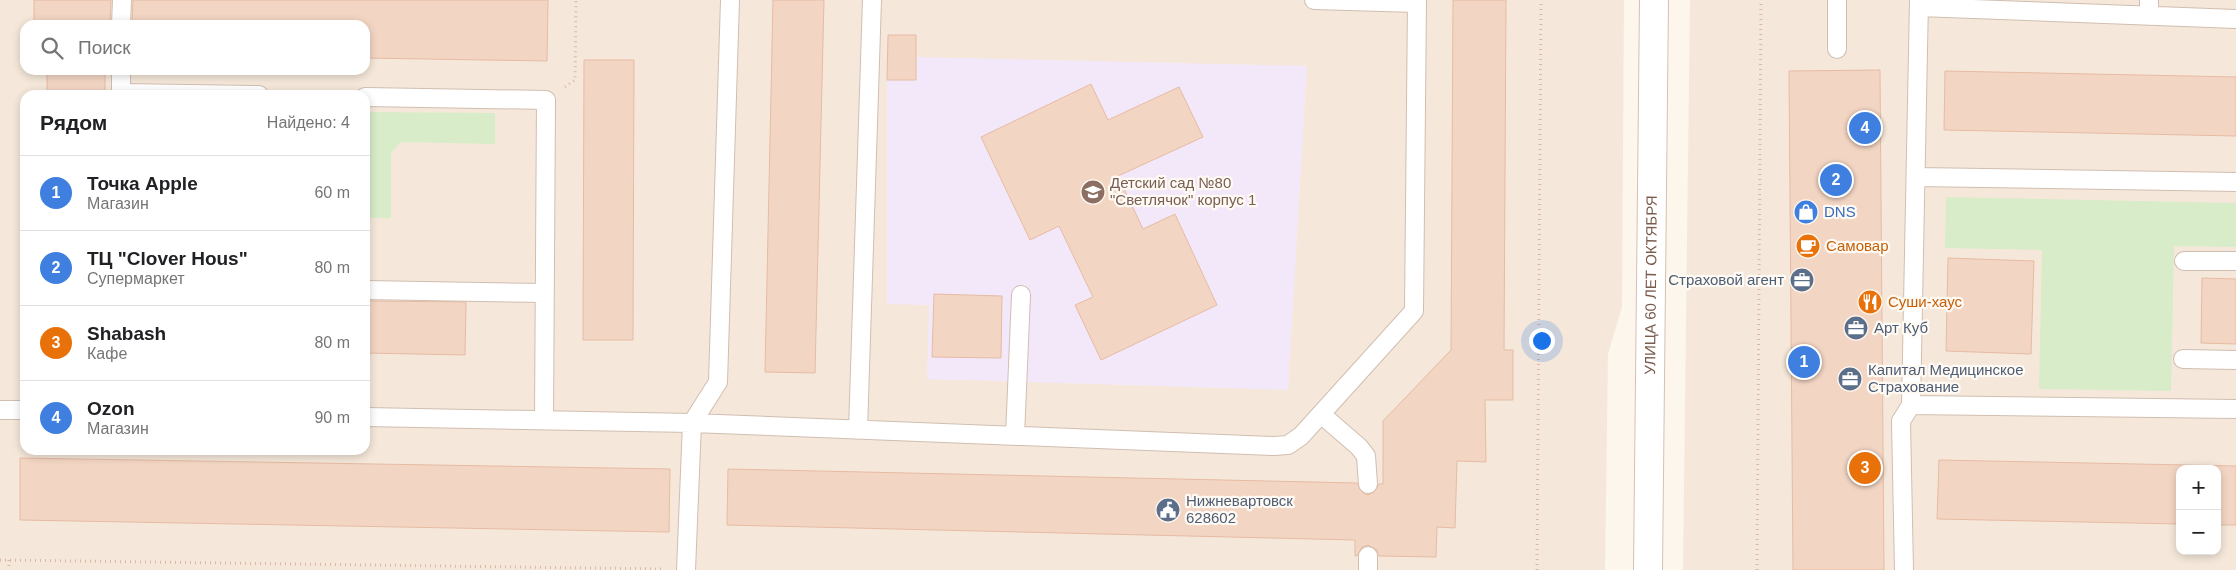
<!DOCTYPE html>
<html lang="ru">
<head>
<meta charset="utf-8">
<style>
  body { margin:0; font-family:Arial,sans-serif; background:#f2f2f2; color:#202124 }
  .controls { position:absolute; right:15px; bottom:15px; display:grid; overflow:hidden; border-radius:10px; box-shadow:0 2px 8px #0003 }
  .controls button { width:45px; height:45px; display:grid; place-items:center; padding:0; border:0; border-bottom:1px solid #e0e0e0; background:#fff; color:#202124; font:25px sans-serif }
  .you { position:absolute; left:1541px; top:340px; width:18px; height:18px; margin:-12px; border:4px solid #fff; border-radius:50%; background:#1a73e8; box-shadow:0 0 0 8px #1a73e833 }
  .badge { display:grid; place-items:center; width:32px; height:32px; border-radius:50%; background:#2563eb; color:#fff; font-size:16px; font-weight:700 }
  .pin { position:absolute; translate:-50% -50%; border:2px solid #fff; box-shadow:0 1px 5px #0006 }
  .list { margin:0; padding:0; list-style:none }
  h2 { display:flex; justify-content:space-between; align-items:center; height:65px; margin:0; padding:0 20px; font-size:21px }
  h2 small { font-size:16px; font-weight:400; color:#757577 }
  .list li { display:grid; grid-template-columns:32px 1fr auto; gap:15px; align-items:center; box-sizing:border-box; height:75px; padding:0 20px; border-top:1px solid #e0e0e0 }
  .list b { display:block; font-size:19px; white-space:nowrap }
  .list p { margin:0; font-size:16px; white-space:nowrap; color:#757577 }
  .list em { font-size:16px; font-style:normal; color:#757577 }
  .icon { flex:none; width:28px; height:28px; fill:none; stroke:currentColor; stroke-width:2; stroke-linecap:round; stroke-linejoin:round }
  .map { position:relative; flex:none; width:2236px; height:570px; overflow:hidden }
  .search { position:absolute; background:#fff; box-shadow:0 2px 8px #0003; left:20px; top:20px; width:350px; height:55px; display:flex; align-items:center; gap:12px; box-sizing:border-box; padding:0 18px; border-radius:15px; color:#757577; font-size:19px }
  .panel { position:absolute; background:#fff; box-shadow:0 2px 8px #0003; left:20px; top:90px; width:350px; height:365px; border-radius:15px }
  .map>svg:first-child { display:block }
  .residential { fill:#f5e8da; fill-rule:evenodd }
  .education { fill:#f3e8fa }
  .green { fill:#d8ecc9 }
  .building { fill:#f3d5c3; stroke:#e6bba3 }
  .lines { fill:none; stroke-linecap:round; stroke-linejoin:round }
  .lane-casing { stroke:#d1beb0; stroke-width:20 }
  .secondary-casing { stroke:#d6c0b0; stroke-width:30 }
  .path { stroke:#d9b8a5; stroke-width:3; stroke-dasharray:1 4; stroke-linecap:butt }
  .lane { stroke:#fff; stroke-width:18 }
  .secondary { stroke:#fff; stroke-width:28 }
  .labels { text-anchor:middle; stroke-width:4.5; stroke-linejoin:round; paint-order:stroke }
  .education-label { font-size:15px; fill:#785e54; stroke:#fffaf3; text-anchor:start }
  .shop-label { font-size:15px; fill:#366cbe; stroke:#fffaf3; text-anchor:start }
  .food-label { font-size:15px; fill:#c56008; stroke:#fffaf3; text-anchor:start }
  .service-label { font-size:15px; fill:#4e5e75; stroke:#fffaf3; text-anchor:start }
  .street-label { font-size:15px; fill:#7a5c4d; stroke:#fffaf3 }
</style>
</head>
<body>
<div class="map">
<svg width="2236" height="570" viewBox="0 0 2236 570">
  <rect width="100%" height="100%" fill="#fdf6ec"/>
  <path class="residential" d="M 0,0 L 1624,0 L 1622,307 L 1608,354 L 1605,570 L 0,570 ZM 25,25 L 365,25 L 365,70 L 25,70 ZM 25,95 L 365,95 L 365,450 L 25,450 Z
    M 1690,0 L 2236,0 L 2236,570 L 1683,570 ZM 2180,469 L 2217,469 L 2217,551 L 2180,551 Z"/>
  <path class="education" d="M 915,57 L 1307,66 L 1288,390 L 927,379 L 929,305 L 887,304 L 887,80 Z"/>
  <path class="green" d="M 365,112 L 495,113 L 495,144 L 401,142 L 391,153 L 391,218 L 365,218 Z
    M 1946,197 L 2236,203 L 2236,247 L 2174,246 L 2171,391 L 2039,389 L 2042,250 L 1945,248 Z"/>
  <path class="building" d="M 34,0 L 111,0 L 110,25 L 34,25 Z
    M 133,0 L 548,0 L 547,61 L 365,58 L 365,25 L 132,25 Z
    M 773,0 L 824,0 L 815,373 L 765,372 Z
    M 1453,0 L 1506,0 L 1504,350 L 1513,350 L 1513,400 L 1485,400 L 1486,462 L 1457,461 L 1455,528 L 1437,527 L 1436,557 L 1379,556 L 1377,550 L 1368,545 L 1362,547 L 1357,556 L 1355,556 L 1355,540 L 727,525 L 728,469 L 1357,483 L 1363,493 L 1368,495 L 1374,492 L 1379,484 L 1383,484 L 1383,421 L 1451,350 Z
    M 888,35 L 916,35 L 916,80 L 887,80 Z
    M 584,60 L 634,60 L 633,340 L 583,340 Z
    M 47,70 L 105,70 L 105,95 L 47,95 Z
    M 1880,70 L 1884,570 L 1793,570 L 1789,71 Z
    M 1945,71 L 2236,77 L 2236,136 L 1944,130 Z
    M 1091,84 L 1108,120 L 1179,87 L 1203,137 L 1118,176 L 1143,229 L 1175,214 L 1217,305 L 1101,360 L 1075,305 L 1093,297 L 1059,226 L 1030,240 L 981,137 Z
    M 1948,258 L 2034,261 L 2031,354 L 1946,351 Z
    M 2202,278 L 2236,279 L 2236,344 L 2201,343 Z
    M 934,294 L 1002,296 L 1001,358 L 932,357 Z
    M 365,301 L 466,302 L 465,355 L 365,353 Z
    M 20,458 L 670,469 L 669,532 L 20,520 Z
    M 1939,460 L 2236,466 L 2236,525 L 2217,525 L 2217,469 L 2180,469 L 2180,524 L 1937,519 Z"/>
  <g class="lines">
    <defs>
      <path id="lane" d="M 1314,0 L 1417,3
        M 1837,0 L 1837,49
        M 1919,0 L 1911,405 L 2236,409
        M 1919,7 L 2236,19
        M 2149,16 L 2149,0
        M 121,25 L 122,0
        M 121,93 L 259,95
        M 121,95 L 121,70
        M 365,97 L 546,100 L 544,420
        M 1917,177 L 2236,182
        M 2184,261 L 2236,261
        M 365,290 L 545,293
        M 2183,359 L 2236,360
        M 0,410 L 25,410
        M 1322,415 L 1359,447 L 1366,456 L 1368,484
        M 365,417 L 692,423 L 718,382 L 730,0
        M 858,430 L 872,0
        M 1015,436 L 1021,295
        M 686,570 L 692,423 L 1274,446 L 1288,445 L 1301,436 L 1414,311 L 1417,0
        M 1368,570 L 1368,556
        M 1904,570 L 1901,421 L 1911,405"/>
      <g id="secondary">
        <path id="s1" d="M 1648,570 L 1654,0"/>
      </g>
    </defs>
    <use href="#lane" class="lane-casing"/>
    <use href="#secondary" class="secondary-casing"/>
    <path class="path" d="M 565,87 L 575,80 L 576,0
      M 0,560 L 664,569
      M 9,560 L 9,570
      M 1537,570 L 1541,0
      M 1757,570 L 1761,0"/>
    <use href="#lane" class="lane"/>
    <use href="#secondary" class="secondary"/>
  </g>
  <defs>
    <symbol id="school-disc" viewBox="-11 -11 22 22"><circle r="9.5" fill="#8d6e63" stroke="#fffaf3"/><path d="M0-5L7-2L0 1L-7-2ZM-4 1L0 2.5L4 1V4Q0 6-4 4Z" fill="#fff"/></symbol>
    <symbol id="shop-disc" viewBox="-11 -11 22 22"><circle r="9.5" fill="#3f7fe0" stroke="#fffaf3"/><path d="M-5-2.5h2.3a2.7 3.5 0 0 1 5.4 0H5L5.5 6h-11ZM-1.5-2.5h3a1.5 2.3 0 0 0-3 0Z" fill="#fff"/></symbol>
    <symbol id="cafe-disc" viewBox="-11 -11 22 22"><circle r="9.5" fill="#e8710a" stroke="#fffaf3"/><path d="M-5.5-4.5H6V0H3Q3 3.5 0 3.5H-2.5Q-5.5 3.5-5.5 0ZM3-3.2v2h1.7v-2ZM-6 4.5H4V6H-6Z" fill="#fff"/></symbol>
    <symbol id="office-disc" viewBox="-11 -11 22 22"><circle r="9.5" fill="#5c6f8a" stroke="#fffaf3"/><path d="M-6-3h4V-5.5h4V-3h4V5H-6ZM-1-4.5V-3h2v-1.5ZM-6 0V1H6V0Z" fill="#fff"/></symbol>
    <symbol id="restaurant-disc" viewBox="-11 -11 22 22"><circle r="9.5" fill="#e8710a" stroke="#fffaf3"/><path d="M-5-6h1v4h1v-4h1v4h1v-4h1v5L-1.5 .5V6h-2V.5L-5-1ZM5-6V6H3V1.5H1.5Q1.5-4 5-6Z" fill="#fff"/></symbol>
    <symbol id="civic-disc" viewBox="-11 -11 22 22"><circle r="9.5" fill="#5c6f8a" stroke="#fffaf3"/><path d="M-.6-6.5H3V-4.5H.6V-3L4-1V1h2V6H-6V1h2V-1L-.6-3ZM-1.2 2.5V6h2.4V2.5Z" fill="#fff"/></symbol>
  </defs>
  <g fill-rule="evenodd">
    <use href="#school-disc" x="1079" y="178" width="28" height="28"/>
    <use href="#shop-disc" x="1792" y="198" width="28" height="28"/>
    <use href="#cafe-disc" x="1794" y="232" width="28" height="28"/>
    <use href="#office-disc" x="1788" y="266" width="28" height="28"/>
    <use href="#restaurant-disc" x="1856" y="288" width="28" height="28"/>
    <use href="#office-disc" x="1842" y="314" width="28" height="28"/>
    <use href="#office-disc" x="1836" y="365" width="28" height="28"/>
    <use href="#civic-disc" x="1154" y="496" width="28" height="28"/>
  </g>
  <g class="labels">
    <g class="education-label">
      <text x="1110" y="188">Детский сад №80<tspan x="1110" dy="17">"Светлячок" корпус 1</tspan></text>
    </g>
    <g class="shop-label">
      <text x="1824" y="217">DNS</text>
    </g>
    <g class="food-label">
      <text x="1826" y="251">Самовар</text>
      <text x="1888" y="307">Суши-хаус</text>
    </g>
    <g class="service-label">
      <text x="1784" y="285" text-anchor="end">Страховой агент</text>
      <text x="1874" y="333">Арт Куб</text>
      <text x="1868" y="375">Капитал Медицинское<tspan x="1868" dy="17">Страхование</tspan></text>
      <text x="1186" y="506">Нижневартовск<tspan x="1186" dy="17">628602</tspan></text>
    </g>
    <g class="street-label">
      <text dy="5" stroke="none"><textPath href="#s1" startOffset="285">УЛИЦА 60 ЛЕТ ОКТЯБРЯ</textPath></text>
    </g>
  </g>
</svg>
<div class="controls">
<button>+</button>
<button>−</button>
</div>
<div class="you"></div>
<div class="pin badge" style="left:1804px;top:362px;background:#3f7fe0">1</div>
<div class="pin badge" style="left:1836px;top:180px;background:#3f7fe0">2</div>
<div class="pin badge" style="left:1865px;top:468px;background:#e8710a">3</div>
<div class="pin badge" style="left:1865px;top:128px;background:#3f7fe0">4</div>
<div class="search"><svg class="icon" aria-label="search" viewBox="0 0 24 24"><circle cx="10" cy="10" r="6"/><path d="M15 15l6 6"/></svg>Поиск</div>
<section class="panel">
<h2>Рядом<small>Найдено: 4</small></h2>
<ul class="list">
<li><span class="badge" style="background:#3f7fe0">1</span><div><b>Точка Apple</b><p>Магазин</p></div><em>60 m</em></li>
<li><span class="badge" style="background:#3f7fe0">2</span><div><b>ТЦ &quot;Clover Hous&quot;</b><p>Супермаркет</p></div><em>80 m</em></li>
<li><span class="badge" style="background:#e8710a">3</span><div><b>Shabash</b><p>Кафе</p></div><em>80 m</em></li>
<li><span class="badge" style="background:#3f7fe0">4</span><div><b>Ozon</b><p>Магазин</p></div><em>90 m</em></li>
</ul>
</section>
</div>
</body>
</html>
